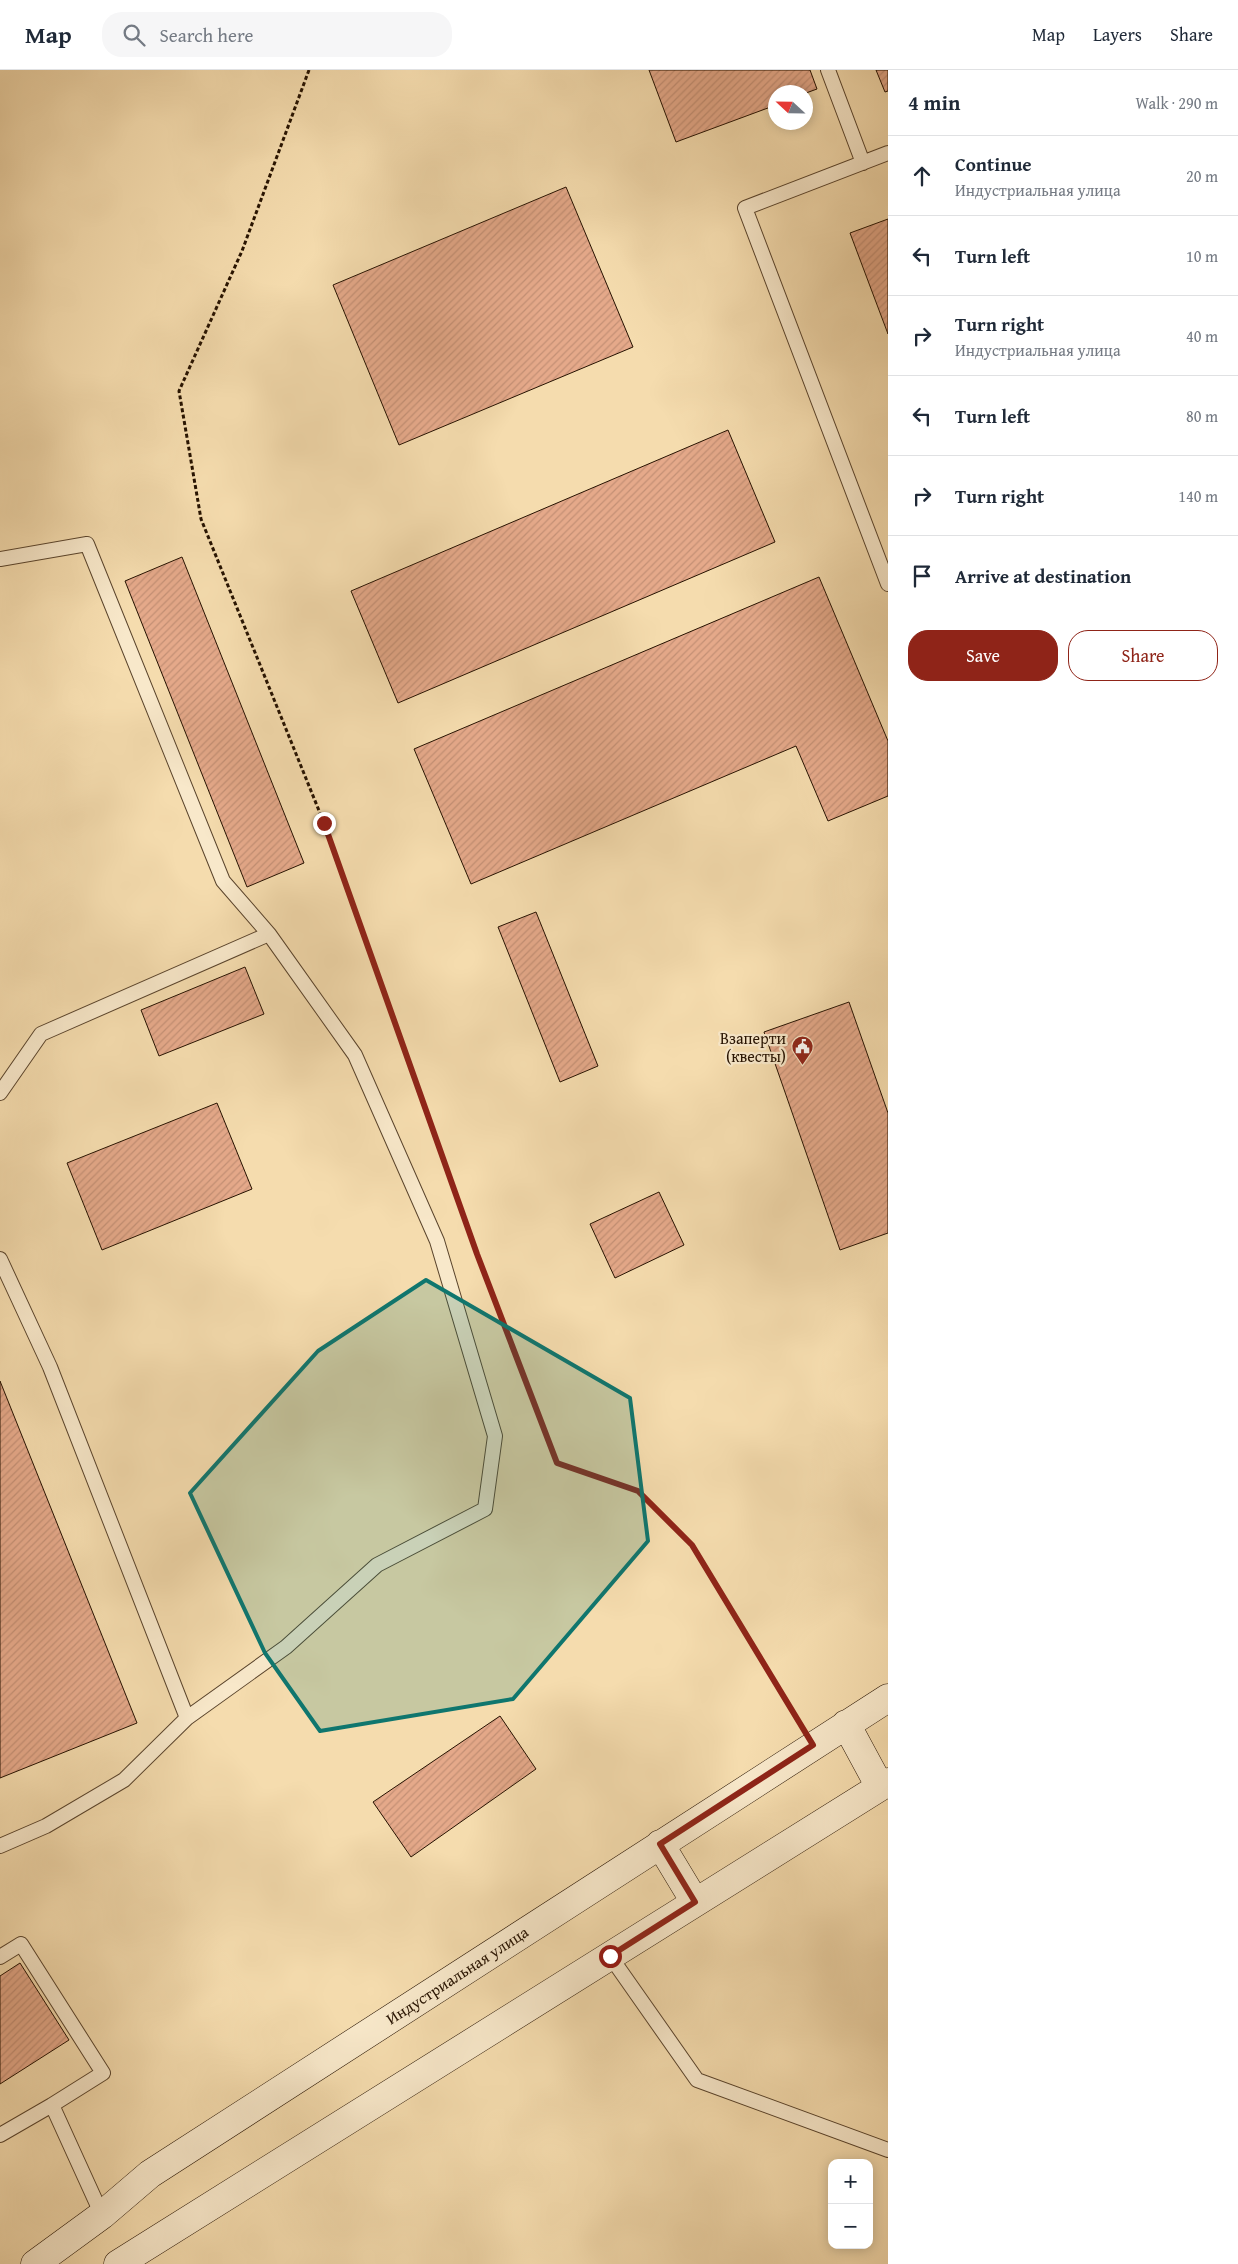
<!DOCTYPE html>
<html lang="en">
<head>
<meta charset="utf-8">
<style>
  body { margin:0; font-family:"Gentium Book Plus",serif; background:#f6f6f7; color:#1f2937 }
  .controls { position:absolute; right:15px; bottom:15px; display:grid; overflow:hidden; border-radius:10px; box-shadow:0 2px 12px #0003 }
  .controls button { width:45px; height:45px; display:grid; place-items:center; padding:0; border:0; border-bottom:1px solid #e0e1e3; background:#fff; color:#1f2937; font:25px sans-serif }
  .compass { position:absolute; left:768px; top:15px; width:45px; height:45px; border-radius:50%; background:#fff; box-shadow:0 2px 12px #0003; rotate:292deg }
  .stop { position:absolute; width:15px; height:15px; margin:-11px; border:4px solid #8f2418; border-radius:50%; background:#fff }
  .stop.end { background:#8f2418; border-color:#fff; box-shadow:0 1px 5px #0008 }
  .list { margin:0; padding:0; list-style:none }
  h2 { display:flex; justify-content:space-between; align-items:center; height:65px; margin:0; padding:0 20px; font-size:21px }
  h2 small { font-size:16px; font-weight:400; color:#747a83 }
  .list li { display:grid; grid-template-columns:32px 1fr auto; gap:15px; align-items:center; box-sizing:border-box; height:80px; padding:0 20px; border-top:1px solid #e0e1e3 }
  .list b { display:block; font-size:19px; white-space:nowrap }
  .list p { margin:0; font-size:16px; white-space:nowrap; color:#747a83 }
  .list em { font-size:16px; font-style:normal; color:#747a83 }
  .actions { display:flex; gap:10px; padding:15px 20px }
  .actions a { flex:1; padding:11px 0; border:1px solid #8f2418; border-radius:20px; text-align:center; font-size:18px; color:#8f2418 }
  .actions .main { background:#8f2418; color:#fff }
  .icon { flex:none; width:28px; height:28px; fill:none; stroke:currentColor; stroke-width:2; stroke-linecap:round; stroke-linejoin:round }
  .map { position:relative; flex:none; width:888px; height:2194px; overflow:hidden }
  header { display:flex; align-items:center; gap:30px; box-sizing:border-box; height:70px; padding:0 25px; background:#fff; border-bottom:1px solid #e0e1e3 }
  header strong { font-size:24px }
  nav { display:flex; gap:28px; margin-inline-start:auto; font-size:18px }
  .search { width:350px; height:45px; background:#f6f6f7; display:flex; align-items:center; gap:12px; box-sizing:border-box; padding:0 18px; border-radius:20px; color:#747a83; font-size:19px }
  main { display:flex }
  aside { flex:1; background:#fff }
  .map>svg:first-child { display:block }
  .building { fill:url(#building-hatch); stroke:#261200 }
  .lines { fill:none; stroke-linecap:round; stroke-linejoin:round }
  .lane-casing { stroke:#5a442c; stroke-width:16 }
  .secondary-casing { stroke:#261200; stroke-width:29 }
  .path { stroke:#261200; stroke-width:3; stroke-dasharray:4 2.5; stroke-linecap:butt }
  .lane { stroke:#f8e8ca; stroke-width:14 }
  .secondary { stroke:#f8e8ca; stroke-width:28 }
  .route { stroke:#8f2418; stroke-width:6 }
  .marked { fill:#0f766e; fill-opacity:0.2; stroke:#0f766e; stroke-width:4; stroke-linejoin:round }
  .labels { text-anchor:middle; stroke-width:4.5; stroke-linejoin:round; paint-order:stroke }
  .poi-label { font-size:16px; fill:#261200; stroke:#f8e8ca; text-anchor:end }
  .street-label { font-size:16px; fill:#261200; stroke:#f8e8ca }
</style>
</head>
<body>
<header>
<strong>Map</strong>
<div class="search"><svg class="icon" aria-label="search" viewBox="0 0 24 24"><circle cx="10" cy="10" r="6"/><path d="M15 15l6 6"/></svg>Search here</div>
<nav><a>Map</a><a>Layers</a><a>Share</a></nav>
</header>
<main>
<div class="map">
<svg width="888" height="2194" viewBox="0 0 888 2194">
  <defs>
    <pattern id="building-hatch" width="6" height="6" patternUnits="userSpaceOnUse" patternTransform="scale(1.25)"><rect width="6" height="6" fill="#e5a98a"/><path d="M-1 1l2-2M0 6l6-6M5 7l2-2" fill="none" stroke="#c49075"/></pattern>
  </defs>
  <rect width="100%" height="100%" fill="#f5dcae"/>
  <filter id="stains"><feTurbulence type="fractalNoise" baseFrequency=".004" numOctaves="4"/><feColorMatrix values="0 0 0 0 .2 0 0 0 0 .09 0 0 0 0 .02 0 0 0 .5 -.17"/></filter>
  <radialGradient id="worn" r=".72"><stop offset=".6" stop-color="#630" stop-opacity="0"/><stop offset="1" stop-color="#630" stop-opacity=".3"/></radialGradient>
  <path class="building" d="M 649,0 L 810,0 L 817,19 L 806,23 L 776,22 L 776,35 L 676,72 Z
    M 876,0 L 888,0 L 888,21 L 885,22 Z
    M 566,117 L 633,277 L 399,375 L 333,215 Z
    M 888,149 L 888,264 L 850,163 Z
    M 728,360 L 775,472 L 398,633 L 351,521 Z
    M 182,487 L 304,793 L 247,817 L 125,511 Z
    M 819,507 L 888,671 L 888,726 L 828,751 L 796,676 L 471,814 L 414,679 Z
    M 536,842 L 598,996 L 560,1012 L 498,857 Z
    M 245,897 L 264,944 L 159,986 L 141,940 Z
    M 849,932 L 888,1043 L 888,1163 L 840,1180 L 764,962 Z
    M 217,1033 L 252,1119 L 102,1180 L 67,1093 Z
    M 659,1122 L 684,1175 L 615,1208 L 590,1154 Z
    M 0,1311 L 137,1653 L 0,1708 Z
    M 500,1646 L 536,1699 L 411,1787 L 373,1732 Z
    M 20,1893 L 69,1970 L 0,2014 L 0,1906 Z"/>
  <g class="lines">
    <defs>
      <path id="lane" d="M 828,0 L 863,93
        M 888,83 L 745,138 L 888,514
        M 0,489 L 87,474 L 223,811 L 269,864 L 355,985 L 437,1171 L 495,1366 L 485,1439 L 377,1495 L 286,1577 L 187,1648
        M 0,1023 L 41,964 L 269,864
        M 0,1189 L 50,1297 L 187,1648 L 124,1710 L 46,1756 L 0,1776
        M 610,1886 L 697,2010 L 888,2080
        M 0,1887 L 21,1874 L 103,2003 L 52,2035
        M 0,2065 L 52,2035 L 102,2145"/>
      <path id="secondary" d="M 846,1654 L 880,1717
        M 660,1774 L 695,1832
        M 35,2194 L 102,2145 L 150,2104 L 888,1628
        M 118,2194 L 888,1712"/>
    </defs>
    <use href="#lane" class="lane-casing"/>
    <use href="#secondary" class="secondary-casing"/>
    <path class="path" d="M 309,0 L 242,181 L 179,321 L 201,449 L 324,753 L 477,1184 L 557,1393 L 637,1421 L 693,1475 L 797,1650"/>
    <use href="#lane" class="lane"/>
    <use href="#secondary" class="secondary"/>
  </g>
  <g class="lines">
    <path class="route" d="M 324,753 L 477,1184 L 557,1393 L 638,1421 L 692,1475 L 813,1675 L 660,1774 L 695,1832 L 610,1886"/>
  </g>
  <path class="marked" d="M 426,1210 L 630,1328 L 648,1471 L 513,1629 L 320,1661 L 265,1583 L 190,1423 L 318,1281 Z"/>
  <defs>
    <symbol id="civic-pin" viewBox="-11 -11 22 30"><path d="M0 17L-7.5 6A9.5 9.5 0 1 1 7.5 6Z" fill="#8f2418" stroke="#f8e8ca"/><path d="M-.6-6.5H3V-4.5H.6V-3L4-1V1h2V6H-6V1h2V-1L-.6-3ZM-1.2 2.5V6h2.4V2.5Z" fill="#fff"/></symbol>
  </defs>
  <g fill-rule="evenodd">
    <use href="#civic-pin" x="790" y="964" width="25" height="34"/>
  </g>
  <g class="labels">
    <g class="poi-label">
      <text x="786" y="974">Взаперти<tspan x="786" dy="18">(квесты)</tspan></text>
    </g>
    <g class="street-label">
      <text transform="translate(457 1905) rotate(-33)" y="6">Индустриальная улица</text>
    </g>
  </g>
  <rect width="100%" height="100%" filter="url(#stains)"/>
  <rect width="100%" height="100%" fill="url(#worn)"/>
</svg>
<div class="controls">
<button>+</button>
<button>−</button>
</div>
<svg class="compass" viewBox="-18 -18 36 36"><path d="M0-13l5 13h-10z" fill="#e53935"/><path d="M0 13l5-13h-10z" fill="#747a83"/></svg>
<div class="stop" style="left:610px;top:1886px"></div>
<div class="stop end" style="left:324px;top:753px"></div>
</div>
<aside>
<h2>4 min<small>Walk · 290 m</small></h2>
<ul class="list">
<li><svg class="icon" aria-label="ahead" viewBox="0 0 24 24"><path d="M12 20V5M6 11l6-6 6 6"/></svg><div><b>Continue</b><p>Индустриальная улица</p></div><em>20 m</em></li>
<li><svg class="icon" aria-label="left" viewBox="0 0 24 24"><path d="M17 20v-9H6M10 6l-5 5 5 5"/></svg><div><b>Turn left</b></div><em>10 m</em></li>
<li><svg class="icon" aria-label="right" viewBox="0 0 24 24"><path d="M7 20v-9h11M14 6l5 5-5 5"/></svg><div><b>Turn right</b><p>Индустриальная улица</p></div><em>40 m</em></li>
<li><svg class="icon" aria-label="left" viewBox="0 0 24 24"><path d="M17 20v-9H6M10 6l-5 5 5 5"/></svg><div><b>Turn left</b></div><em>80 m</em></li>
<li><svg class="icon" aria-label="right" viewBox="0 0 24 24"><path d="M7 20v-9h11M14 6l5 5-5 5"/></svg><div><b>Turn right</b></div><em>140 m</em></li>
<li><svg class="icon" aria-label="arrive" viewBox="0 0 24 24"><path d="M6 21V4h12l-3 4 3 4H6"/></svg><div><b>Arrive at destination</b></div></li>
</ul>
<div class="actions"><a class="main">Save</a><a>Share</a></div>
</aside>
</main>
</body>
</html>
